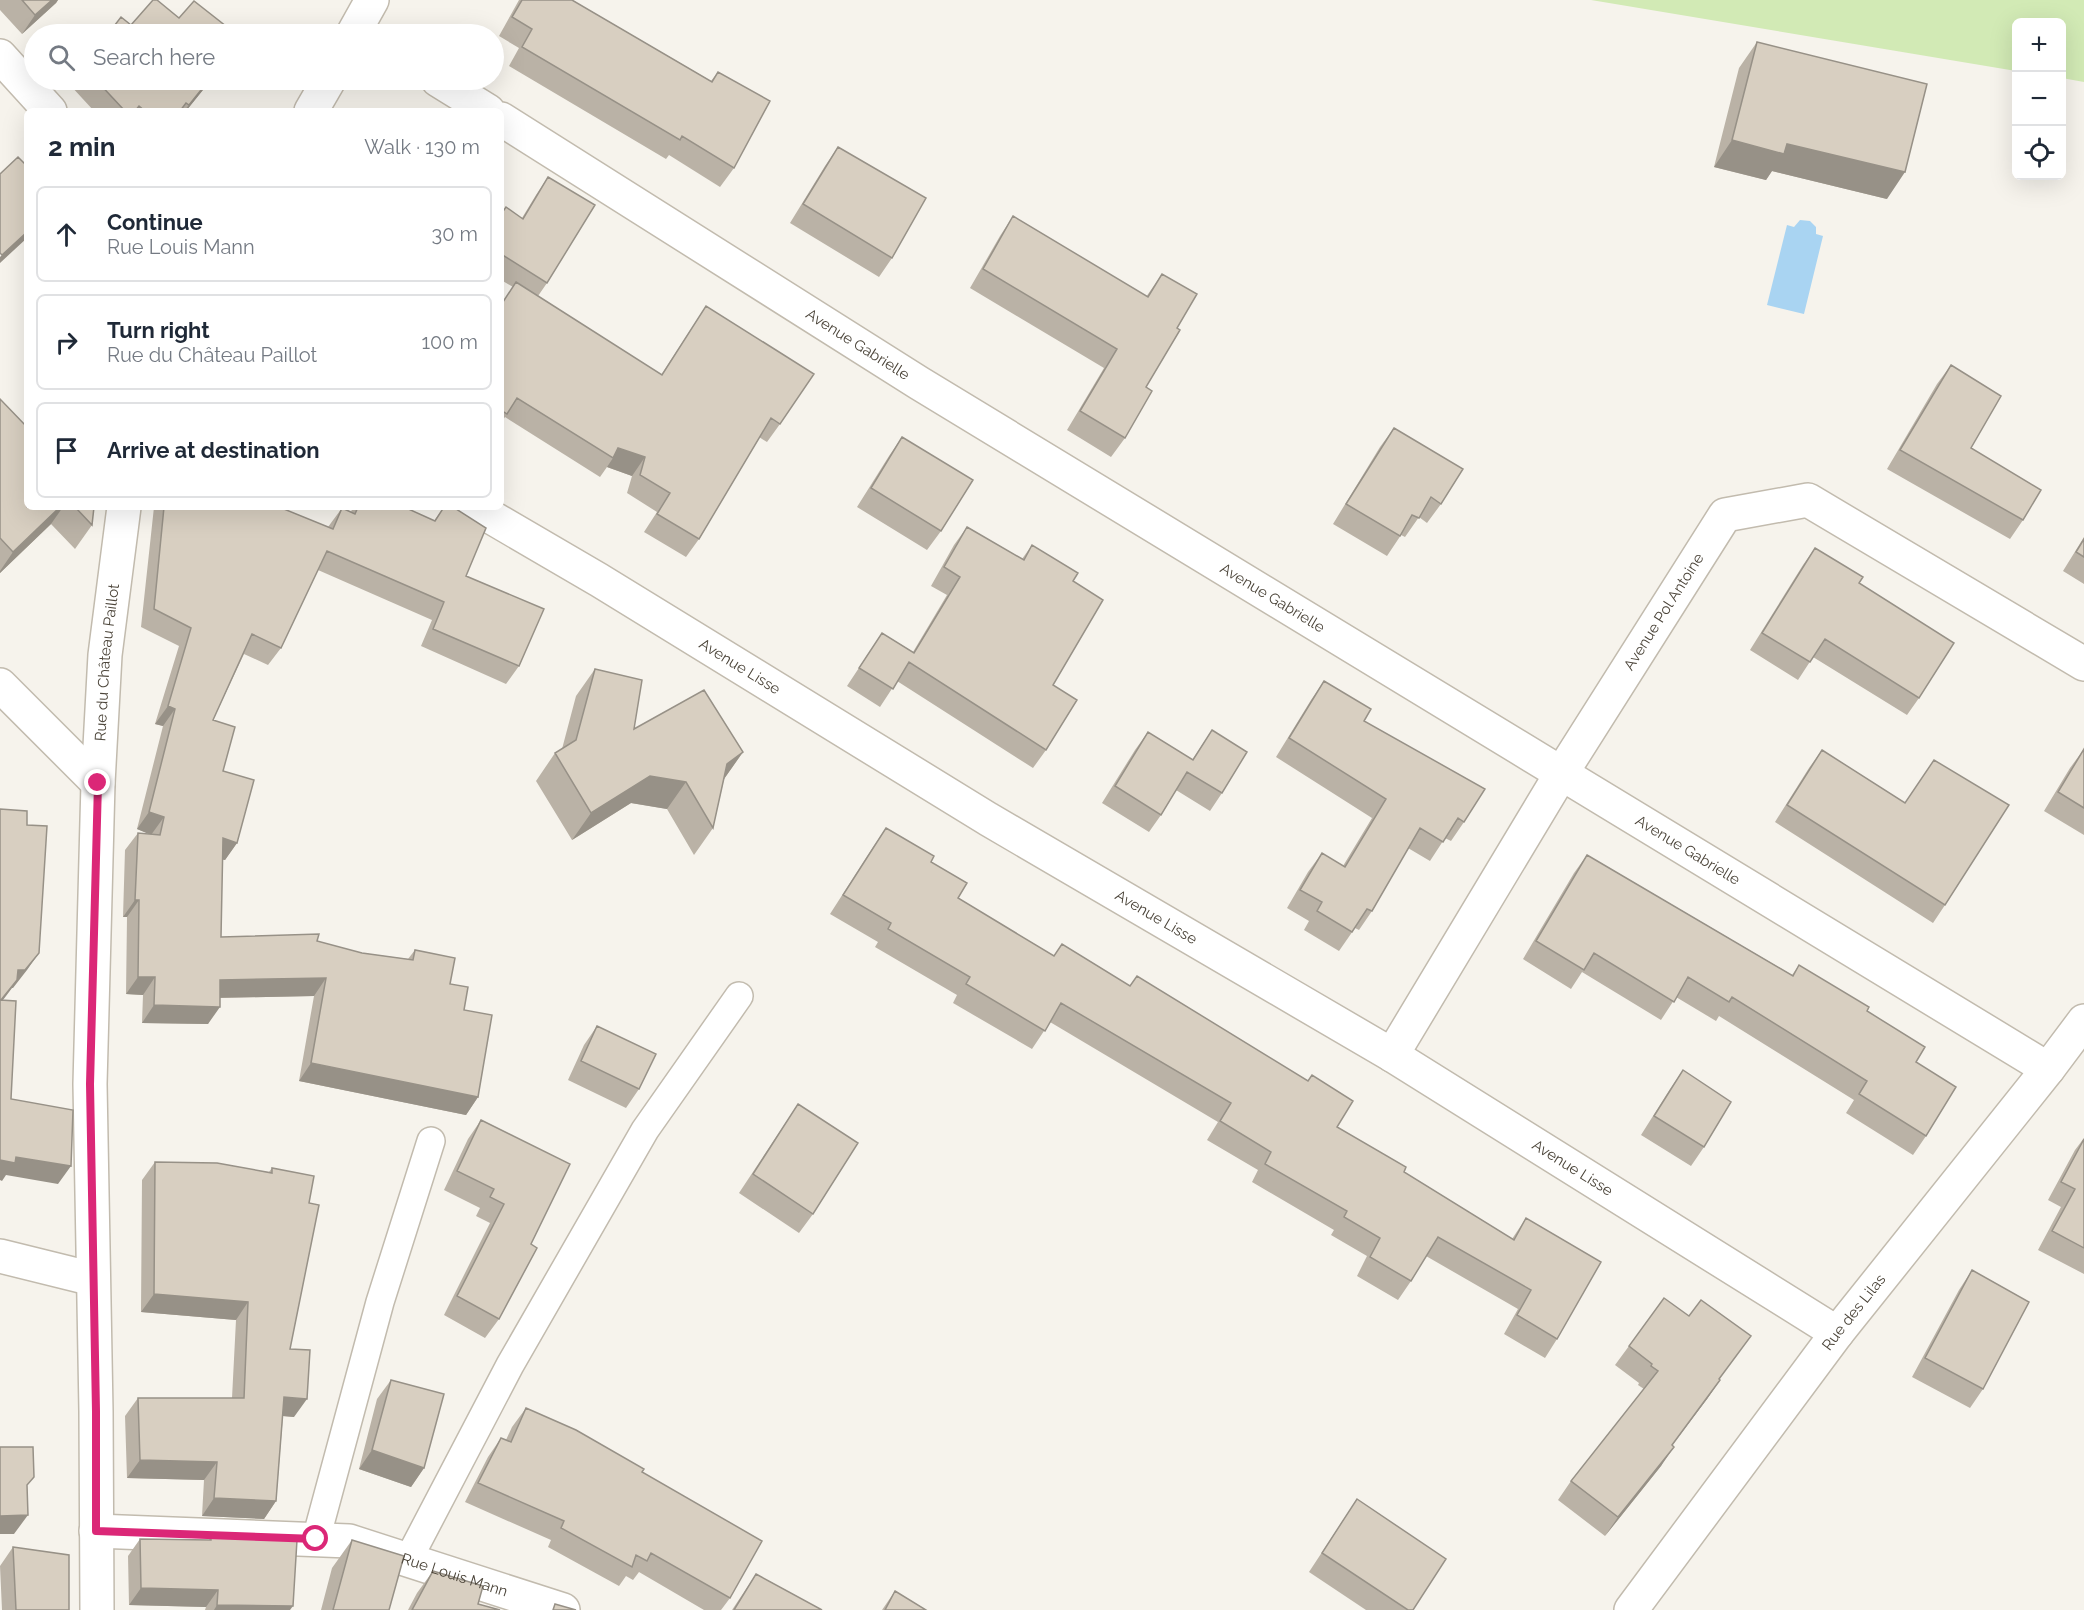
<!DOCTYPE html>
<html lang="en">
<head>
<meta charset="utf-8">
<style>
  body { margin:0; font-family:Raleway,sans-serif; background:#f2f2f3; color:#1f2937 }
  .controls { position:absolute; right:18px; top:18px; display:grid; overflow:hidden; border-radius:9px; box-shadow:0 6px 24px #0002 }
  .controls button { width:54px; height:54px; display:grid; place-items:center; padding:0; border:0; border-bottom:2px solid #e0e1e3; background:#fff; color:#1f2937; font:30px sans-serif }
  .stop { position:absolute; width:18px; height:18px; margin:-14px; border:4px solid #db2777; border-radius:50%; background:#fff }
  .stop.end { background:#db2777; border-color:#fff; box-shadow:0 2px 6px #0008 }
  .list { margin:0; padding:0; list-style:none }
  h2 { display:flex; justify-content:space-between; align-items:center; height:78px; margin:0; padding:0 24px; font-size:26px }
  h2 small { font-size:20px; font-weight:400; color:#747a83 }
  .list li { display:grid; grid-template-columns:39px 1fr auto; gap:18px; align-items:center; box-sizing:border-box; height:96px; margin:0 12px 12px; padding:0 12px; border:2px solid #e0e1e3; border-radius:9px }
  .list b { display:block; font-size:22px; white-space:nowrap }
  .list p { margin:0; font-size:20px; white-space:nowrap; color:#747a83 }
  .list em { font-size:20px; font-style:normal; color:#747a83 }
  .icon { flex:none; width:33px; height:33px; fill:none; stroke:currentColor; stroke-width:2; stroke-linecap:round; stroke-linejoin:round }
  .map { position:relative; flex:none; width:2084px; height:1610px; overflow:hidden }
  .search { position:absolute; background:#fff; box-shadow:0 6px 24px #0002; left:24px; top:24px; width:480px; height:66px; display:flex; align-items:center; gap:15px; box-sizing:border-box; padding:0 21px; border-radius:33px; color:#747a83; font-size:22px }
  .panel { position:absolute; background:#fff; box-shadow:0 6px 24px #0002; left:24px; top:108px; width:480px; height:402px; border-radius:9px }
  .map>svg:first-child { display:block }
  .green { fill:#d2eab5 }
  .water { fill:#a9d4f2 }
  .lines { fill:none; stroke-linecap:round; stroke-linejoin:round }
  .lane-casing { stroke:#c2bbae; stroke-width:30 }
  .street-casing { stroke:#c2bbae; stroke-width:36 }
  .lane { stroke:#fff; stroke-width:27 }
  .street { stroke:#fff; stroke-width:33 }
  .wall { fill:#bab2a6 }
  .shaded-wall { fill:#979187 }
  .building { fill:#d8cfc1; stroke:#979187; stroke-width:1.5 }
  .route { stroke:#db2777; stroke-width:8 }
  .labels { text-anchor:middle; stroke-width:5; stroke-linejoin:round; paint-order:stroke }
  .street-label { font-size:15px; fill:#4b4439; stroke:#fff }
</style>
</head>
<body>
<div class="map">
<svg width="2084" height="1610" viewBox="0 0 2084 1610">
  <rect width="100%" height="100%" fill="#f6f3ec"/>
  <path class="green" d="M 1591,0 L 2084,0 L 2084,82 L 2062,78 L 2062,22 L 2016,22 L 2016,71 Z"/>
  <path class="water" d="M 1800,220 L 1810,221 L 1816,227 L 1816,234 L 1823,236 L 1804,314 L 1767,305 L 1787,225 L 1794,227 Z"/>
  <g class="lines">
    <defs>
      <path id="lane" d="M 316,1539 L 380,1302 L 431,1141
        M 408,1560 L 510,1365 L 645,1130 L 739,996"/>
      <g id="street">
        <path d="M 353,34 L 372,0"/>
        <path d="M 0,56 L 50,111"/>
        <path d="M 438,80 L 488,111"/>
        <path d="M 311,111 L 329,80"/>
        <path id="s1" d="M 501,119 L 919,383 L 2048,1069"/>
        <path id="s2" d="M 474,507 L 599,580 L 988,819 L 1392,1055 L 1837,1333"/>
        <path d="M 0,685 L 98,783"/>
        <path id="s3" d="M 1392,1055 L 1561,774 L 1725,515 L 1808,500 L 2084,664"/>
        <path d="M 0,1256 L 93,1279"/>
        <path id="s4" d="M 96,1531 L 349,1541 L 563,1610"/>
        <path id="s5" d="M 97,1610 L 96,1411 L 90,1084 L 98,783 L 105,655 L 124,507"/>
        <path id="s6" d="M 1631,1610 L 1837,1333 L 2048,1069 L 2084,1021"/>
      </g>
    </defs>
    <use href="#lane" class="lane-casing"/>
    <use href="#street" class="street-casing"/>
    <use href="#lane" class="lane"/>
    <use href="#street" class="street"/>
  </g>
  <path class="wall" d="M 0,0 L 58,0 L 56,3 L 22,34 L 0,10 Z
    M 519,0 L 572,0 L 711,81 L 718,72 L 734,168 L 720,187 L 669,155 L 666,159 L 509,66 L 519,48 L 499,36 Z
    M 1757,42 L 1887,199 L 1772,171 L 1766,180 L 1714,167 L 1739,68 Z
    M 73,80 L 211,80 L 186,111 L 94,111 L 70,85 Z
    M 838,147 L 892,258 L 879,277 L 790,223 L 825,166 Z
    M 548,177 L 547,283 L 538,296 L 661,375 L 706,306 L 780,424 L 767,442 L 759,437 L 699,539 L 686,557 L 644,532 L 657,512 L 627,493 L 632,476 L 607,467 L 600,477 L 505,417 L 501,423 L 501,305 L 513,287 L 501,280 L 501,208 L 522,218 L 536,195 Z
    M 1013,216 L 1146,297 L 1162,274 L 1177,328 L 1146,387 L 1125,438 L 1111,457 L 1067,430 L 1104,368 L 970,288 L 1000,236 Z
    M 1951,365 L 1971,448 L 2023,520 L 2010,539 L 1887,469 L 1937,384 Z
    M 0,399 L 27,507 L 94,507 L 92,525 L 75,549 L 51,524 L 0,573 Z
    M 1394,428 L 1441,504 L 1427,523 L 1419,517 L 1405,537 L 1401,535 L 1387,556 L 1333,524 L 1380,447 Z
    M 902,437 L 941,531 L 927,550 L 857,507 L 889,456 Z
    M 154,507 L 279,507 L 328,527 L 342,508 L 351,512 L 353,507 L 404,507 L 434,521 L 444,507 L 466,576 L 519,666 L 506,684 L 421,646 L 432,620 L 318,570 L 281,648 L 268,665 L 244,654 L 213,720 L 237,843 L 225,860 L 222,860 L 221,937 L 317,941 L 362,953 L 408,959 L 415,950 L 450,984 L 464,1010 L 478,1097 L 466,1115 L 299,1081 L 314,996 L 220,998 L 208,1024 L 142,1023 L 143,995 L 126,994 L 127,917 L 123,917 L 125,850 L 138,833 L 150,834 L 137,829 L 163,726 L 155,724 L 179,646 L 141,627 Z
    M 967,527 L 1022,559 L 1032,545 L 1073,581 L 1053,685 L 1046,750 L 1033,768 L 897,681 L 880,707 L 847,686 L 882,633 L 913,652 L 947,595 L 931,586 L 954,545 Z
    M 2084,537 L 2084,584 L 2063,571 Z
    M 1815,548 L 1859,583 L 1919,698 L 1907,715 L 1813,657 L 1798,680 L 1750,650 L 1803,565 Z
    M 595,669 L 634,729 L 743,752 L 724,779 L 713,828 L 694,855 L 667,809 L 631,803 L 572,840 L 536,781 L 555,753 L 562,749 L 576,696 Z
    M 1324,681 L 1464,822 L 1451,841 L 1445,838 L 1430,861 L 1408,848 L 1372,911 L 1359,930 L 1355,928 L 1339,951 L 1304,930 L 1309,921 L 1287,908 L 1308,872 L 1322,853 L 1343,866 L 1372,818 L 1276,757 L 1311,700 Z
    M 1212,730 L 1222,793 L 1210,811 L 1176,790 L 1161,815 L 1149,832 L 1102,803 L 1135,750 L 1148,732 L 1192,760 Z
    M 2084,749 L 2084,835 L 2044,811 L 2070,768 Z
    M 1822,750 L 1905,803 L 1934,760 L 1945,905 L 1933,923 L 1775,822 L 1809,768 Z
    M 886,828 L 931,862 L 958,898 L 1054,956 L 1062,944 L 1130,986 L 1137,976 L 1337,1127 L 1404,1172 L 1512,1239 L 1526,1218 L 1557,1339 L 1545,1358 L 1504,1334 L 1518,1309 L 1426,1256 L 1411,1281 L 1398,1300 L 1357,1276 L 1367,1256 L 1331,1235 L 1334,1230 L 1252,1182 L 1258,1170 L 1207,1140 L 1218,1122 L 1050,1022 L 1032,1049 L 953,1003 L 957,995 L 875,947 L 878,942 L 830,914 L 873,847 Z
    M 1587,855 L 1792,975 L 1799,965 L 1867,1011 L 1916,1062 L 1926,1136 L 1913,1155 L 1846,1113 L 1854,1100 L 1719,1016 L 1716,1021 L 1676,997 L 1661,1020 L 1582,972 L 1571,989 L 1523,959 L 1574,873 Z
    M 597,1026 L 639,1089 L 626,1108 L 568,1080 L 584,1045 Z
    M 1683,1070 L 1704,1147 L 1691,1166 L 1641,1135 L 1670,1089 Z
    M 798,1104 L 813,1214 L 799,1233 L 739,1193 Z
    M 481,1120 L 531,1244 L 499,1319 L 485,1338 L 444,1315 L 490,1223 L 476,1216 L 480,1208 L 444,1190 L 468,1139 Z
    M 2084,1138 L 2084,1274 L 2038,1250 L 2061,1207 L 2048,1200 L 2075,1150 Z
    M 155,1162 L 269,1172 L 272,1168 L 309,1203 L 290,1349 L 294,1417 L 283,1416 L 276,1501 L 264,1519 L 202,1516 L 204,1480 L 127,1478 L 125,1416 L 138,1398 L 232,1398 L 236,1320 L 141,1312 L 142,1180 Z
    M 1972,1270 L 1983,1389 L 1970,1408 L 1912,1377 L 1959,1290 Z
    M 1629,1346 L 1737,1355 L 1719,1379 L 1720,1380 L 1707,1399 L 1672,1445 L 1661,1466 L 1605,1536 L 1558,1500 L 1571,1481 L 1644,1389 L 1638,1385 L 1639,1383 L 1615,1365 Z
    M 391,1380 L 424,1468 L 411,1487 L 359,1469 L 377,1399 Z
    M 526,1408 L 642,1472 L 730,1598 L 721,1610 L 704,1610 L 639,1572 L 633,1580 L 626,1576 L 619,1586 L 548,1547 L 551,1540 L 465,1502 L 488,1457 L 501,1438 L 506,1440 L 512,1427 Z
    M 1357,1499 L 1413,1610 L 1366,1610 L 1309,1572 Z
    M 211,1536 L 290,1610 L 205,1610 L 206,1607 L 129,1605 L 128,1556 L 140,1539 L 209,1540 Z
    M 352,1540 L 389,1610 L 321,1610 L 332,1568 Z
    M 13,1547 L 69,1610 L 2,1610 L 0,1566 Z
    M 433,1571 L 478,1604 L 500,1610 L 408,1610 L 417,1593 Z
    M 756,1574 L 822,1610 L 732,1610 Z
    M 895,1591 L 926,1610 L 882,1610 Z"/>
  <path class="shaded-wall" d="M 52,0 L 58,0 L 56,3 L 22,34 L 35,15 Z
    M 209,80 L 211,80 L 186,111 L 184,111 Z
    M 1732,140 L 1787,144 L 1905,172 L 1887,199 L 1772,171 L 1766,180 L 1714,167 Z
    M 27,232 L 27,238 L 0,263 L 0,257 L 2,255 Z
    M 618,448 L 645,457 L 632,476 L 607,467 L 613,458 Z
    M 60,507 L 63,507 L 51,524 L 0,573 L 0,571 L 13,552 Z
    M 168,706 L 175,709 L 163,726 L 155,724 Z
    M 743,752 L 724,779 L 727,764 Z
    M 650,776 L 686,782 L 667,809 L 631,803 L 572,840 L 591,813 Z
    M 149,812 L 164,817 L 151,835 L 137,829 Z
    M 223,838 L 237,843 L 225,860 L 211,856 Z
    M 135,900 L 139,900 L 127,917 L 123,917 Z
    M 39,953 L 27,970 L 13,988 L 12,988 L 0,1004 L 0,1002 L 18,970 Z
    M 138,977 L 155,977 L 143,995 L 126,994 Z
    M 326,978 L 314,996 L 208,998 L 220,980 Z
    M 154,1005 L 220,1007 L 208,1024 L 142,1023 Z
    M 311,1063 L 478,1097 L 466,1115 L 299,1081 Z
    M 16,1157 L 71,1166 L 58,1184 L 6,1175 L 2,1181 L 0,1180 L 0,1160 Z
    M 154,1294 L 248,1302 L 236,1320 L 141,1312 Z
    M 1720,1380 L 1707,1399 L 1658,1464 L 1672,1445 Z
    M 284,1397 L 307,1399 L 294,1417 L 271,1415 Z
    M 1674,1447 L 1661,1466 L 1605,1536 L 1618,1517 Z
    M 372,1450 L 424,1468 L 411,1487 L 359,1469 Z
    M 140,1460 L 217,1462 L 204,1480 L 127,1478 Z
    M 214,1498 L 276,1501 L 264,1519 L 202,1516 Z
    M 28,1515 L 14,1534 L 0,1534 L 0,1516 Z
    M 141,1588 L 218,1590 L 206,1607 L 129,1605 Z
    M 217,1605 L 293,1606 L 290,1610 L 214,1610 Z"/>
  <path class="building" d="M 22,0 L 52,0 L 35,15 Z
    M 153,0 L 157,0 L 179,18 L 194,1 L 236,34 L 108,34 L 121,17 L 131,25 Z
    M 522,0 L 572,0 L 712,82 L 718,72 L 770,101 L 734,168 L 682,136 L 680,140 L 522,47 L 532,29 L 512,17 Z
    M 1757,42 L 1927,84 L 1905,172 L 1787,144 L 1784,154 L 1732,140 Z
    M 96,80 L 209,80 L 189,105 L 186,103 L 180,111 L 145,111 L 139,106 L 135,111 L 125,111 Z
    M 838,147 L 926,198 L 892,258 L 803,204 Z
    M 18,157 L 27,166 L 27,232 L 2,255 L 0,253 L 0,174 Z
    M 548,177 L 595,205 L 547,283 L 501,254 L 501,208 L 504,210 L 506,207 L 523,219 Z
    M 1013,216 L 1148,297 L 1162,274 L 1197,294 L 1177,328 L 1180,330 L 1146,387 L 1152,391 L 1125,438 L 1080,411 L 1117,349 L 983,269 Z
    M 516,282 L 662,375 L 706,306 L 814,374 L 780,424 L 771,418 L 699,539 L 657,514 L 670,493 L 640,475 L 645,457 L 618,448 L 613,458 L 517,398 L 507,414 L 501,410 L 501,305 Z
    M 1951,365 L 2001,396 L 1971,448 L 2041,490 L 2023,520 L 1900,450 Z
    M 0,399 L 27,427 L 27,507 L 60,507 L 13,552 L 0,538 Z
    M 1394,428 L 1463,469 L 1441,504 L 1431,497 L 1419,518 L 1412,515 L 1400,536 L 1346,504 Z
    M 902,437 L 973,480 L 941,531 L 871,488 Z
    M 75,507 L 94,507 L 92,525 Z
    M 164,507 L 279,507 L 333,529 L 342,508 L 355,514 L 358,507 L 404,507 L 435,521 L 444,507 L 453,507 L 486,528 L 466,576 L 544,609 L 519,666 L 433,629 L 444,602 L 327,551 L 281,648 L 252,634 L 213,720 L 235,727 L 223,771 L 254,780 L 237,843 L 223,838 L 221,937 L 319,934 L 317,941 L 362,953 L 413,960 L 415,950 L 455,958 L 450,984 L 468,987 L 464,1010 L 492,1015 L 478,1097 L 311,1063 L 326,978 L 220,980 L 220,1007 L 154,1005 L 155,977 L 138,977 L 139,900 L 135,900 L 138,833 L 160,835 L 164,817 L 149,812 L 175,709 L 168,706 L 191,628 L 154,609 Z
    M 967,527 L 1024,560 L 1032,545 L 1078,573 L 1073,581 L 1103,600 L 1053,685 L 1077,700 L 1046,750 L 909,662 L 893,689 L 859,668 L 882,633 L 914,653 L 960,577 L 944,567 Z
    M 2084,539 L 2084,557 L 2076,552 Z
    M 1815,548 L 1863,577 L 1859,583 L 1954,643 L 1919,698 L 1825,639 L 1810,662 L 1762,633 Z
    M 595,669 L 642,680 L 634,729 L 704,690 L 743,752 L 727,764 L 713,828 L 686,782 L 650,776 L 591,813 L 555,753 L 576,740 Z
    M 1324,681 L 1371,709 L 1364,721 L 1485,789 L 1464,822 L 1458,818 L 1443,842 L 1420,828 L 1372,911 L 1367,909 L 1352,932 L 1317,911 L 1322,902 L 1300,890 L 1322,853 L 1345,867 L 1386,799 L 1289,738 Z
    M 1212,730 L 1247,752 L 1222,793 L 1187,772 L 1161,815 L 1115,786 L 1148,732 L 1193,760 Z
    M 2084,749 L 2084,808 L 2058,792 Z
    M 1822,750 L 1905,803 L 1934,760 L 2009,805 L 1945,905 L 1787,805 Z
    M 0,809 L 27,811 L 27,825 L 47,826 L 39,953 L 25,970 L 18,970 L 17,980 L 1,1000 L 16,1001 L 11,1099 L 73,1110 L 71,1166 L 16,1157 L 15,1163 L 0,1160 Z
    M 886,828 L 934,856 L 931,862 L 967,883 L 958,898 L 1054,956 L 1062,944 L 1130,986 L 1137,976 L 1308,1081 L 1312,1075 L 1353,1101 L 1337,1127 L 1406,1167 L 1404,1172 L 1514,1240 L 1526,1218 L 1601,1262 L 1557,1339 L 1517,1315 L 1531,1290 L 1438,1237 L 1411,1281 L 1370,1257 L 1380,1238 L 1344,1217 L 1347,1211 L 1265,1164 L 1271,1152 L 1220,1121 L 1231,1103 L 1061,1003 L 1045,1031 L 966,984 L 970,977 L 888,929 L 891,923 L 843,895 Z
    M 1587,855 L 1793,976 L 1799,965 L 1869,1007 L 1867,1011 L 1925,1047 L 1916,1062 L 1956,1087 L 1926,1136 L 1859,1094 L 1867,1081 L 1732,997 L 1729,1002 L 1688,977 L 1674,1002 L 1594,953 L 1584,970 L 1536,941 Z
    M 597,1026 L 656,1054 L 639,1089 L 581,1061 Z
    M 1683,1070 L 1731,1102 L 1704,1147 L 1654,1116 Z
    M 798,1104 L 858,1143 L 813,1214 L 753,1174 Z
    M 481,1120 L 570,1164 L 531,1244 L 537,1248 L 499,1319 L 457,1296 L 504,1204 L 490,1197 L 494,1189 L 457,1171 Z
    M 2084,1139 L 2084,1248 L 2052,1231 L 2075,1189 L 2061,1182 Z
    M 155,1162 L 217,1163 L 272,1173 L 272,1168 L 314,1176 L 309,1203 L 319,1205 L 290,1349 L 310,1350 L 307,1399 L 284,1397 L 276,1501 L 214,1498 L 217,1462 L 140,1460 L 138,1398 L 244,1398 L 248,1302 L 154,1294 Z
    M 1972,1270 L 2029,1302 L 1983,1389 L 1925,1358 Z
    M 1664,1298 L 1689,1316 L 1701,1300 L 1751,1336 L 1719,1379 L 1720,1380 L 1672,1445 L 1674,1447 L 1618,1517 L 1571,1481 L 1658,1371 L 1651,1366 L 1652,1364 L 1629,1346 Z
    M 391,1380 L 444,1394 L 424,1468 L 372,1450 Z
    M 526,1408 L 576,1430 L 644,1469 L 642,1472 L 762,1541 L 730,1598 L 651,1553 L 647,1561 L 636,1555 L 632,1567 L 561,1528 L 564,1521 L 478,1483 L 501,1438 L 511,1442 Z
    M 0,1447 L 33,1447 L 34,1477 L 27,1485 L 28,1515 L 0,1516 Z
    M 1357,1499 L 1446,1559 L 1413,1610 L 1408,1610 L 1322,1553 Z
    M 211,1536 L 297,1540 L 293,1606 L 217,1605 L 218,1590 L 141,1588 L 140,1539 L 211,1540 Z
    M 352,1540 L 404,1556 L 389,1610 L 333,1610 Z
    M 13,1547 L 69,1555 L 69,1610 L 16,1610 Z
    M 433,1571 L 483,1586 L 478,1604 L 500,1610 L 412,1610 Z
    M 756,1574 L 822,1610 L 734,1610 Z
    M 895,1591 L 926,1610 L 885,1610 Z
    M 555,1604 L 576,1610 L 553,1610 Z"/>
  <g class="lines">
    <path class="route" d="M 98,783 L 90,1084 L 96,1411 L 96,1531 L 316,1539"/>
  </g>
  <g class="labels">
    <g class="street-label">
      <text dy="5" stroke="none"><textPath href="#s1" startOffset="422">Avenue Gabrielle</textPath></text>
      <text dy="5" stroke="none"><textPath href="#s1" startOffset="908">Avenue Gabrielle</textPath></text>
      <text dy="5" stroke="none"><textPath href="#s3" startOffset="520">Avenue Pol Antoine</textPath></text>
      <text dy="5" stroke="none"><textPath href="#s5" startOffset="948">Rue du Château Paillot</textPath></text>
      <text dy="5" stroke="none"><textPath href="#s2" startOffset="310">Avenue Lisse</textPath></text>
      <text dy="5" stroke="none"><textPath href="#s1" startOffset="1394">Avenue Gabrielle</textPath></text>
      <text dy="5" stroke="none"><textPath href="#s2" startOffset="796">Avenue Lisse</textPath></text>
      <text dy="5" stroke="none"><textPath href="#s2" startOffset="1282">Avenue Lisse</textPath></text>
      <text dy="5" stroke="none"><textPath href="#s6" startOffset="372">Rue des Lilas</textPath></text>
      <text dy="5" stroke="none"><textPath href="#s4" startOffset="364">Rue Louis Mann</textPath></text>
    </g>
  </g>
</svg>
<div class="controls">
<button>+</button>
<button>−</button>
<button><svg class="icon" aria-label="locate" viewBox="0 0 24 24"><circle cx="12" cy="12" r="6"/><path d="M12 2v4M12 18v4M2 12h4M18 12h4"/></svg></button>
</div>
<div class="stop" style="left:316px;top:1539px"></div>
<div class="stop end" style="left:98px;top:783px"></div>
<div class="search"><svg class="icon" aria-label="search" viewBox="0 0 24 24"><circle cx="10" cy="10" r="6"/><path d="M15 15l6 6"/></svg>Search here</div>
<section class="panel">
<h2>2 min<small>Walk · 130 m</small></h2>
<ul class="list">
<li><svg class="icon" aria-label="ahead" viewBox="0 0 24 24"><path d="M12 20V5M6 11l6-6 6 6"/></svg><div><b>Continue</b><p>Rue Louis Mann</p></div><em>30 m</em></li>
<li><svg class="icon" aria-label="right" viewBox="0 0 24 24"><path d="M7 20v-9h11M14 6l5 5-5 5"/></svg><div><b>Turn right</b><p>Rue du Château Paillot</p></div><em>100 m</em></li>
<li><svg class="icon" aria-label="arrive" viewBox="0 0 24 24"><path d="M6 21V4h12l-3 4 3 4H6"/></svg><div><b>Arrive at destination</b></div></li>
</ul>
</section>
</div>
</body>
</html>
